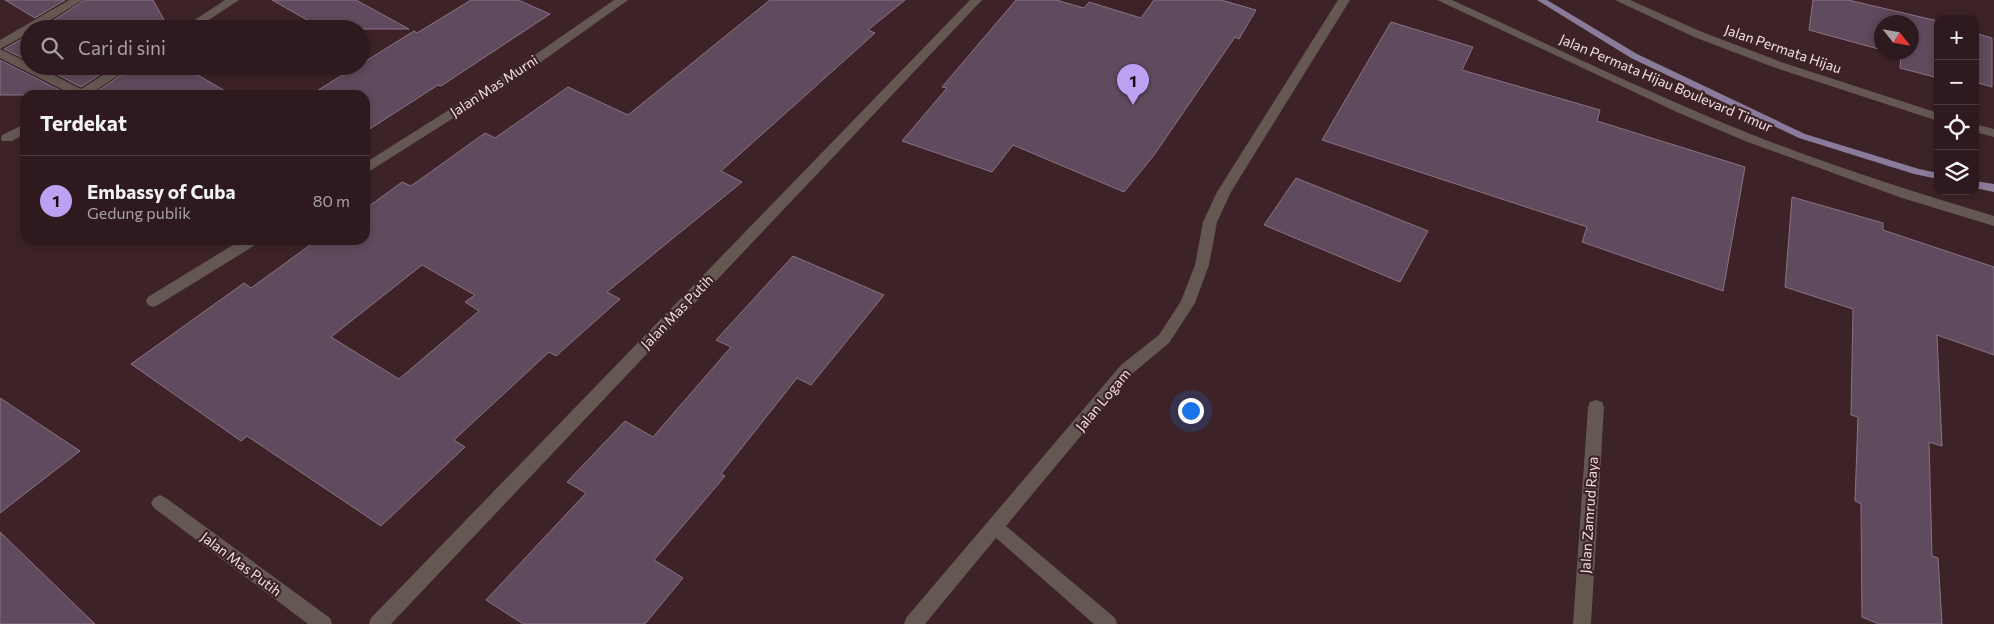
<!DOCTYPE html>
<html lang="id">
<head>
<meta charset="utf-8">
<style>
  body { margin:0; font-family:Commissioner,sans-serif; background:#362327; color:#f1f3f6 }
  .controls { position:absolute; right:15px; top:15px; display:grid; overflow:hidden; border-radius:10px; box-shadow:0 2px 8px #0003 }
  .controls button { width:45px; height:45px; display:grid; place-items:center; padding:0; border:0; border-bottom:1px solid #49383c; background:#2e1a1e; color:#f1f3f6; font:25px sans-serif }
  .compass { position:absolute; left:1874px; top:15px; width:45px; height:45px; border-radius:50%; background:#2e1a1e; box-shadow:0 2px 8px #0003; rotate:121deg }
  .you { position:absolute; left:1190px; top:410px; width:18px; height:18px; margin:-12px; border:4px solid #fff; border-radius:50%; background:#1a73e8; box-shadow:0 0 0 8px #1a73e833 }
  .badge { display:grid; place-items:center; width:32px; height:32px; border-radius:50%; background:#bca0f2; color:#111; font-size:16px; font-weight:700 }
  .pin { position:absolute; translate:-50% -41px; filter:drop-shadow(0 1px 2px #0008) }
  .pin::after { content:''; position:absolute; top:26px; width:18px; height:15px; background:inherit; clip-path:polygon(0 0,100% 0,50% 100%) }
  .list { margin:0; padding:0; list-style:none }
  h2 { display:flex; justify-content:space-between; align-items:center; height:65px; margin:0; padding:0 20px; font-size:21px }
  h2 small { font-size:16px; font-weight:400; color:#a7a1a4 }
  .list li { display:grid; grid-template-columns:32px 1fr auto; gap:15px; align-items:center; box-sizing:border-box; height:90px; padding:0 20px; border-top:1px solid #49383c }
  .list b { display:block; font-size:19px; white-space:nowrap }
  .list p { margin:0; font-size:16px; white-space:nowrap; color:#a7a1a4 }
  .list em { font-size:16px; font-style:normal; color:#a7a1a4 }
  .icon { flex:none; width:28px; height:28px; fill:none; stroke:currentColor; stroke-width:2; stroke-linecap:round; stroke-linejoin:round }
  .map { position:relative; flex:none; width:1994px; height:624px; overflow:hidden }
  .search { position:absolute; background:#2e1a1e; box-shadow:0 2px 8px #0003; left:20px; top:20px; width:350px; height:55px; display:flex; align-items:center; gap:12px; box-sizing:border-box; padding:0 18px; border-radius:28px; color:#a7a1a4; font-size:19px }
  .panel { position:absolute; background:#2e1a1e; box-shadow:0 2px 8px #0003; left:20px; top:90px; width:350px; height:155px; border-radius:15px }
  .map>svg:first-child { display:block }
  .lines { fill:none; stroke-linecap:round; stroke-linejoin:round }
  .stream { fill:#8a7b9b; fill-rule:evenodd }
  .building { fill:#604a5d; stroke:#8a7286; fill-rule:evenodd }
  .minor { fill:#655853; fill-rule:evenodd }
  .labels { text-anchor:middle; stroke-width:4.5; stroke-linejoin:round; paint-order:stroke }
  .street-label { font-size:14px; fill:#f2dfe2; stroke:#3d2328 }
</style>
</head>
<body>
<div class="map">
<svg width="1994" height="624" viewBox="0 0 1994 624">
  <rect width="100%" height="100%" fill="#3d2328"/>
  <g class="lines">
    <path class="stream" d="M 1537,0 L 1547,0 L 1637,54 L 1805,134 L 1919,169 L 1938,173 L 1938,179 L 1914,174 L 1799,138 L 1631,58 Z
      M 1975,181 L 1994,184 L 1994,192 L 1975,188 Z"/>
  </g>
  <path class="building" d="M 5,0 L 65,0 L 35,18 Z
    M 85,0 L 153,0 L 169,29 L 40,29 Z
    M 272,0 L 356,0 L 409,29 L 323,29 Z
    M 471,0 L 518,0 L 550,14 L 441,86 L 438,85 L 365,132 L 365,95 L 310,95 L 357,66 L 361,66 L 361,64 L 414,31 L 417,33 Z
    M 770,0 L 905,0 L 868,30 L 875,33 L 721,171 L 742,182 L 607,292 L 620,299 L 556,356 L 549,352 L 454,440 L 465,447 L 381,526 L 247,436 L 241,441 L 131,364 L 244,283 L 251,288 L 317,240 L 365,240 L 365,209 L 402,182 L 411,186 L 485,133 L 495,138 L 568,87 L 628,115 ZM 422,265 L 475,295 L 465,302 L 479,311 L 399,379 L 331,337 Z
    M 1016,0 L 1056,0 L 1084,8 L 1089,2 L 1141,18 L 1154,0 L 1221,0 L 1256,10 L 1239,39 L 1235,37 L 1154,155 L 1124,192 L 1013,145 L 992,172 L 902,141 L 947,88 L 942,87 Z
    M 1813,0 L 1848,0 L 1938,21 L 1938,78 L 1900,68 L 1901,55 L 1893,52 L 1912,52 L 1912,22 L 1882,22 L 1882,50 L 1809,30 Z
    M 1391,22 L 1473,47 L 1462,70 L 1600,110 L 1597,121 L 1745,167 L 1723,291 L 1582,242 L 1587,227 L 1322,140 Z
    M 1975,33 L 1992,38 L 1992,87 L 1975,82 Z
    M 29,35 L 29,61 L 4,49 Z
    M 0,60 L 69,95 L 0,95 Z
    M 41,66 L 113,66 L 81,87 Z
    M 134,66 L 185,66 L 184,67 L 232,95 L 92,95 Z
    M 1296,178 L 1428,231 L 1400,282 L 1264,225 Z
    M 1792,197 L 1883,223 L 1883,230 L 1994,267 L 1994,355 L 1937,335 L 1942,446 L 1929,442 L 1932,556 L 1938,558 L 1942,624 L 1879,624 L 1862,617 L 1861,504 L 1855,501 L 1858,417 L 1851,415 L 1853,309 L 1785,287 Z
    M 793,256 L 884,295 L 811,385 L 797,378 L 721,474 L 725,476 L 654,560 L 683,578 L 645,624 L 523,624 L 486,600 L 586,493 L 567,482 L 625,421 L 653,437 L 731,347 L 716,340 Z
    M 0,398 L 80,451 L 0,513 Z
    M 0,532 L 95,624 L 0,624 Z"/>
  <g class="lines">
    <path class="minor" d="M 69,0 L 83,0 L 36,29 L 29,29 L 29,33 L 0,49 L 0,40 Z
      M 225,0 L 239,0 L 195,29 L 181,29 Z
      M 614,0 L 628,0 L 534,67 L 365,174 L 365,163 L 526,61 Z
      M 970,0 L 982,0 L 391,624 L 369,624 L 371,618 Z
      M 1338,0 L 1350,0 L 1231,192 L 1217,222 L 1209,265 L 1195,303 L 1169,343 L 1133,373 L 1006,526 L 1115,618 L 1117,624 L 1094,624 L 996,538 L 925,624 L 904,624 L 906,618 L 1121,365 L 1159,335 L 1181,301 L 1195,265 L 1203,222 L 1217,192 Z
      M 1437,0 L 1452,0 C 1552,46 1651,94 1753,135 C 1832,166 1913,192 1994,216 L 1994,226 L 1902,198 L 1745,141 L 1679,113 Z
      M 1615,0 L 1630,0 L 1702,32 L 1781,62 L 1938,113 L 1938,121 L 1773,67 L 1694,37 Z
      M 0,49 L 29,63 L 29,66 L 36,66 L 81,89 L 117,66 L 132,66 L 89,95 L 73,95 L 0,58 Z
      M 25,124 L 25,134 L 12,141 L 2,141 L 1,138 L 2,135 Z
      M 1975,124 L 1994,129 L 1994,137 L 1975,132 Z
      M 241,240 L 259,240 L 257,244 L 158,305 L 153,307 L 148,305 L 146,301 L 148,297 Z
      M 1596,400 L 1602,402 L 1604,407 L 1591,624 L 1573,624 L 1588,407 L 1590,402 Z
      M 160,495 L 166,498 L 330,618 L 332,624 L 308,624 L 154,508 L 151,503 L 154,498 Z"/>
  </g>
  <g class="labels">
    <g class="street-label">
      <text transform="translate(1783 49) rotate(19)" y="5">Jalan Permata Hijau</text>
      <text transform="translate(1666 83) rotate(23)" y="5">Jalan Permata Hijau Boulevard Timur</text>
      <text transform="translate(494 86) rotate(-33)" y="5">Jalan Mas Murni</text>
      <text transform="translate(677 312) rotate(-46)" y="5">Jalan Mas Putih</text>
      <text transform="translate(1103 400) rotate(-50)" y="5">Jalan Logam</text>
      <text transform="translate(1589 515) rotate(-86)" y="5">Jalan Zamrud Raya</text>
      <text transform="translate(241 564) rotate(37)" y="5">Jalan Mas Putih</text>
    </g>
  </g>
</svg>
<div class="controls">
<button>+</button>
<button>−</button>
<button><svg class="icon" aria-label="locate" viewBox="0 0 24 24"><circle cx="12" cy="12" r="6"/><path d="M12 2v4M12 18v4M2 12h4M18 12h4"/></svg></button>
<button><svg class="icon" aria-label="layers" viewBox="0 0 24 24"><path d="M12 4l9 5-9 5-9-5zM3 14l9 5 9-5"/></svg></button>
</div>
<svg class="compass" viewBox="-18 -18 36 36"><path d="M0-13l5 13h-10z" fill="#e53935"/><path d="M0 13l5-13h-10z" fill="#a7a1a4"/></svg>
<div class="you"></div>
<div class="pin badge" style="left:1133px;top:105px">1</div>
<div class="search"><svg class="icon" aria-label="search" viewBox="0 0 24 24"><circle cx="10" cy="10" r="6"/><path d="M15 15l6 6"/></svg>Cari di sini</div>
<section class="panel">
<h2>Terdekat<small></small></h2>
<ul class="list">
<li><span class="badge">1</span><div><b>Embassy of Cuba</b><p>Gedung publik</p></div><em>80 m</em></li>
</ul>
</section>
</div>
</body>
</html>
